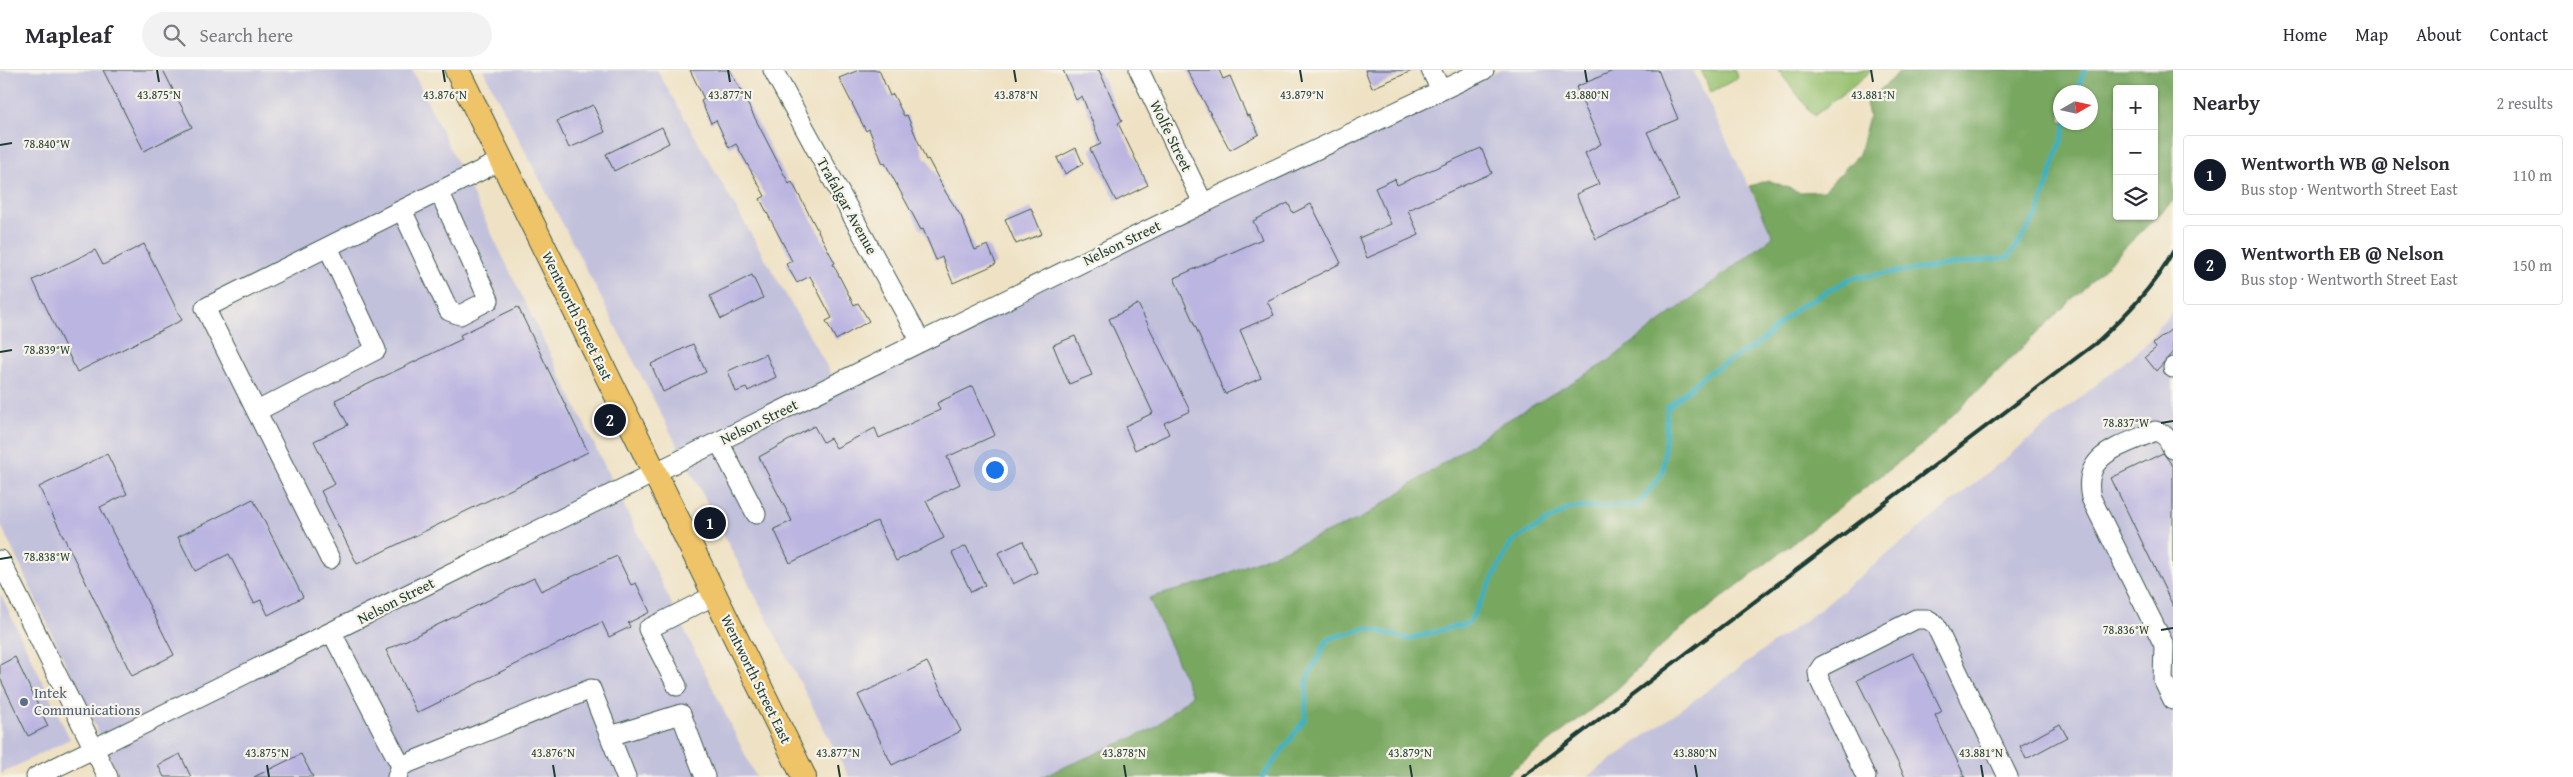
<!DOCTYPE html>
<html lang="en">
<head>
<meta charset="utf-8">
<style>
  body { margin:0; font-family:"Gentium Book Plus",serif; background:#f2f2f3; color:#2b2b33 }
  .controls { position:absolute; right:15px; top:15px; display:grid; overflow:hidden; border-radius:5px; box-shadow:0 1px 4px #0004 }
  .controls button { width:45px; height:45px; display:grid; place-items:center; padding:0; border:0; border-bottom:1px solid #e1e1e2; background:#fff; color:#2b2b33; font:25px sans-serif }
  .compass { position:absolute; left:2053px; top:15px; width:45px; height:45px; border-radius:50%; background:#fff; box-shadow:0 1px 4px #0004; rotate:81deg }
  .you { position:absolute; left:994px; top:399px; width:18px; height:18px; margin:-12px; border:4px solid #fff; border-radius:50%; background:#1a73e8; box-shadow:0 0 0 8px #1a73e833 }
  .badge { display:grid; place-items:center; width:32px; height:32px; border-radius:50%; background:#111827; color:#fff; font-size:16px; font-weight:700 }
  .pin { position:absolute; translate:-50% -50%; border:2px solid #fff; box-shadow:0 1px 5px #0006 }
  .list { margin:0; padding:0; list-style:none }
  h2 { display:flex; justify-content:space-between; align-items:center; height:65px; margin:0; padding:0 20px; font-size:21px }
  h2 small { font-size:16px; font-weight:400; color:#7c7c81 }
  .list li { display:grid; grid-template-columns:32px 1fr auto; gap:15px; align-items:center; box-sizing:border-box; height:80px; margin:0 10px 10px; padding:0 10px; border:1px solid #e1e1e2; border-radius:5px }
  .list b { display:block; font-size:19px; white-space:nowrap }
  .list p { margin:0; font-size:16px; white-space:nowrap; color:#7c7c81 }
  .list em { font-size:16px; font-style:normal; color:#7c7c81 }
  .icon { flex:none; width:28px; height:28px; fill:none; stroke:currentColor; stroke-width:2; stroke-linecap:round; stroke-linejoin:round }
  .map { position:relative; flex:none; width:2173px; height:707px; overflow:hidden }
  header { display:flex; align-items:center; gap:30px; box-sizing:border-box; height:70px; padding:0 25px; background:#fff; border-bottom:1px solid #e1e1e2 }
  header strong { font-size:24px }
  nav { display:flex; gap:28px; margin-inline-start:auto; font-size:18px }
  .search { width:350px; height:45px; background:#f2f2f3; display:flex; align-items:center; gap:12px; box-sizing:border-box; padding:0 18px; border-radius:28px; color:#7c7c81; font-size:19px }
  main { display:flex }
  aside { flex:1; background:#fff }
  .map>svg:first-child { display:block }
  .industrial { fill:#c2c1dc }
  .green { fill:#96c16e; stroke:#5a7f51 }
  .forest { fill:#78a761; stroke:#4c724a; fill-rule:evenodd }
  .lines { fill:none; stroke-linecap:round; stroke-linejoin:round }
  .stream { stroke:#41b0bc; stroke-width:5 }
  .building { fill:#bbb5e1 }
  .minor-casing { stroke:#3e564a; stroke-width:21 }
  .major-casing { stroke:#3e564a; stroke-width:26 }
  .minor { stroke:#fff; stroke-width:19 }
  .major { stroke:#efc469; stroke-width:24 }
  .rail { stroke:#1f3d34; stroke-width:4 }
  .ticks { fill:none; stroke:#1f3d34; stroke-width:2 }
  .service-dot { fill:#5c6f8a; stroke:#f7f3e8; stroke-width:2 }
  .labels { text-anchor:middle; stroke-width:4.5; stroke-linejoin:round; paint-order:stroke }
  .street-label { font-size:15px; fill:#1f3d34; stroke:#f7f3e8 }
  .service-label { font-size:15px; fill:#4e5e75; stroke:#f7f3e8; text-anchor:start }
  .ticks-label { font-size:12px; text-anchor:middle; fill:#1f3d34; stroke:#f7f3e8; stroke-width:4.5; stroke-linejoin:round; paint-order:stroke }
</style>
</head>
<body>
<header>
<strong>Mapleaf</strong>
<div class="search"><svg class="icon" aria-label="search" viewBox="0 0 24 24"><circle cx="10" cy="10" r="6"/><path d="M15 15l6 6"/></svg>Search here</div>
<nav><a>Home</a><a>Map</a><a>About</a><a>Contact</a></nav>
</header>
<main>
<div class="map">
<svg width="2173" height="707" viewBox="0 0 2173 707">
  <rect width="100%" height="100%" fill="#f7f3e8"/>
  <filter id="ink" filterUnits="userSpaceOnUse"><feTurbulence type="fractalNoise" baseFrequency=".02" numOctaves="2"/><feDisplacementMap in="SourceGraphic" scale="10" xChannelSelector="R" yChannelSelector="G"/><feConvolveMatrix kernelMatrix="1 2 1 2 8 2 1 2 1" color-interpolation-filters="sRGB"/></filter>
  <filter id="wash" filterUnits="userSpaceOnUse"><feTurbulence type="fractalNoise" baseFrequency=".0096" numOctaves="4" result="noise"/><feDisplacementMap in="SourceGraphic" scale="20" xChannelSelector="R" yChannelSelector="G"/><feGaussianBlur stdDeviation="1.12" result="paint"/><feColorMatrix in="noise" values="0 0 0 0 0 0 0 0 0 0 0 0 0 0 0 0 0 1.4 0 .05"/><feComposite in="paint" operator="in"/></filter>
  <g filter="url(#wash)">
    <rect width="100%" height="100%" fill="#efe2c4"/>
    <path class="industrial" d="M 0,0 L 412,0 L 756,707 L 119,707 L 0,453 Z
      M 483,0 L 657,0 L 837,314 L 1501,0 L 1693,0 L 1773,167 L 1607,292 L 1501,354 L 1362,448 L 1211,510 L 1150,528 L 1193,625 L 1153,659 L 1041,707 L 849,707 Z
      M 2173,240 L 2173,707 L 1587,707 L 1811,546 L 2144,276 Z
      M 0,523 L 70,669 L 0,704 Z"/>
    <path class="green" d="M 1701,0 L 1734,0 L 1738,8 L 1711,22 Z
      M 1778,0 L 1873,0 L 1814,46 Z"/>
    <path class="forest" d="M 1901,0 L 2173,0 L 2173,131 L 1925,372 L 1674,564 L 1613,623 L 1503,707 L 1041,707 L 1153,659 L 1192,625 L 1149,528 L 1211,510 L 1362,448 L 1501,354 L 1607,292 L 1773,167 L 1750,116 L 1768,110 L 1799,122 L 1824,121 L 1859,84 L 1869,46 L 1866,33 ZM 2117,19 L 2154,19 L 2154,146 L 2117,146 ZM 2060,22 L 2090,22 L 2090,52 L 2060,52 Z"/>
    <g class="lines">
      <path class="stream" d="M 2076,22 L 2085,0
        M 1263,707 L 1305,649 L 1307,609 L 1328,569 L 1367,558 L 1408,569 L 1469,553 L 1512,472 L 1570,438 L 1638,435 L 1663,402 L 1667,338 L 1706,304 L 1758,274 L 1797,238 L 1852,208 L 2009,187 L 2038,144 L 2067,52"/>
    </g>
    <g id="blocks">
      <path class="building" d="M 103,0 L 163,0 L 192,57 L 144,81 Z
        M 690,0 L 730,0 L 789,114 L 792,112 L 835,193 L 833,194 L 854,235 L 858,233 L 869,251 L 836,270 L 826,251 L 832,248 L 810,206 L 797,213 L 786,194 L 792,191 L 760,129 L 765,126 L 736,74 L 729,78 L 716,50 L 711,53 L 701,31 L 704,29 Z
        M 859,0 L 879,0 L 890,26 L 893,24 L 904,46 L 907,45 L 926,90 L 928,89 L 946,123 L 961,146 L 975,180 L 988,175 L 996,194 L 953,213 L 942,187 L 936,190 L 923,159 L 921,160 L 885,93 L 883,94 L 869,59 L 866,61 L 839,8 Z
        M 1063,0 L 1099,0 L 1122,51 L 1118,53 L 1148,115 L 1116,131 L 1090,79 L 1101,74 L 1082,26 L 1076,30 Z
        M 1187,0 L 1219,0 L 1223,9 L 1230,6 L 1247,46 L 1249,45 L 1259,64 L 1230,80 Z
        M 1365,0 L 1414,0 L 1372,18 Z
        M 1615,0 L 1658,0 L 1678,49 L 1647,62 L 1678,129 L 1596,169 L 1576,124 L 1599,114 L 1585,83 L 1601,74 L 1576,17 Z
        M 593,35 L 605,62 L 569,78 L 557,51 Z
        M 662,57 L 669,73 L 614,101 L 606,84 Z
        M 1076,78 L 1083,94 L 1065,104 L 1057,88 Z
        M 1481,78 L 1492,103 L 1408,140 L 1419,165 L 1367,188 L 1359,168 L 1391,154 L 1375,118 L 1395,109 L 1397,115 Z
        M 1288,133 L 1293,143 L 1311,134 L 1341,193 L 1267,231 L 1274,245 L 1240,260 L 1261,308 L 1225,324 L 1174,208 L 1262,169 L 1253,151 Z
        M 1031,138 L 1042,164 L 1016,174 L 1005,149 Z
        M 144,174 L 182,250 L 77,302 L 33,210 L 95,180 L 103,195 Z
        M 752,205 L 763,228 L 721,249 L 710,226 Z
        M 1138,234 L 1190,341 L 1164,353 L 1169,364 L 1135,380 L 1125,356 L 1153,343 L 1109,249 Z
        M 518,237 L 588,382 L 357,494 L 321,421 L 335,414 L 314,371 L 348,355 L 335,330 L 462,269 L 460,265 Z
        M 2173,258 L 2173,282 L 2156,301 L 2145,287 L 2156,278 L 2153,274 Z
        M 1075,266 L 1092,305 L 1069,314 L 1053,275 Z
        M 693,274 L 706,302 L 663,322 L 651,294 Z
        M 766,284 L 776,307 L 748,321 L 746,318 L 736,322 L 728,301 Z
        M 973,316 L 995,365 L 947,387 L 960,414 L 926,431 L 944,468 L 896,491 L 877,451 L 790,493 L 774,459 L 792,451 L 759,387 L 814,356 L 823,372 L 830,368 L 836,378 L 875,358 L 879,368 L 940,340 L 937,333 Z
        M 2163,383 L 2173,396 L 2173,536 L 2111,408 Z
        M 107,384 L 127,424 L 100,437 L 174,585 L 132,606 L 39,417 Z
        M 253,429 L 303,527 L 268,545 L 261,530 L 254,533 L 229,484 L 195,501 L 178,467 Z
        M 1023,471 L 1037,502 L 1013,514 L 998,483 Z
        M 966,476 L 985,515 L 971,522 L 952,483 Z
        M 617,486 L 631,515 L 636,513 L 650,542 L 628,553 L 630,557 L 609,567 L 602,552 L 417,643 L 386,580 L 534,508 L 541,521 Z
        M 1913,583 L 1942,641 L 1935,645 L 1965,707 L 1905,707 L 1857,610 Z
        M 15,587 L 48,656 L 28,666 L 0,608 L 0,595 Z
        M 927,592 L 961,661 L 892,695 L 858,625 Z
        M 2060,654 L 2067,667 L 2026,689 L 2020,676 Z
        M 180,684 L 191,707 L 164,707 L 158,695 Z
        M 301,684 L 313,707 L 254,707 Z"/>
    </g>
  </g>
  <g filter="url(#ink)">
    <use href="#blocks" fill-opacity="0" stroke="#3e564a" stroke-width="1"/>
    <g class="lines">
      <defs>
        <path id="minor" d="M 773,0 L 921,272
          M 1139,0 L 1203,133
          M 1431,0 L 1441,20
          M 402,140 L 449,241 L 460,245 L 489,230 L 439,121
          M 2173,297 L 2173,298
          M 257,341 L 376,280 L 328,177
          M 719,372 L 756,444
          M 2173,379 C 2168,369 2166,364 2155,361 C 2121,377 2081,383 2091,428 L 2164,575 L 2163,610 L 2173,630
          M 330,489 L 205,238 L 502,90
          M 0,490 L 108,707
          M 332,563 L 401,696
          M 677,616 L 648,559 L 715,525
          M 610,666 L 681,644 L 705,707
          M 36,707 L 1183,143 L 1484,0
          M 397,707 L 401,696 L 591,619 L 626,707
          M 1866,707 L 1819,609 L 1818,602 L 1822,596 L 1916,549 L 1927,549 L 1935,554 L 2008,707"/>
        <path id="major" d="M 457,0 L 804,707"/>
      </defs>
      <use href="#minor" class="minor-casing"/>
      <use href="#major" class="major-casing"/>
      <use href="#minor" class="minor"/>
      <use href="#major" class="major"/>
      <path class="rail" d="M 1523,707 L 2096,273 C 2125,246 2154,217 2173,181"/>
    </g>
  </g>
  <path class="ticks" d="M 157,0 L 159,12M 443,0 L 445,12M 728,0 L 730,12M 1014,0 L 1016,12M 1300,0 L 1302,12M 1585,0 L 1587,12M 1871,0 L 1873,12M 0,75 L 12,73M 0,282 L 12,280M 2161,353 L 2173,351M 0,489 L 12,487M 2161,560 L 2173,558M 267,695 L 269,707M 553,695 L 555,707M 838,695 L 840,707M 1124,695 L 1126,707M 1410,695 L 1412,707M 1695,695 L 1697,707M 1981,695 L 1983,707"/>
  <circle class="service-dot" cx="24" cy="632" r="5"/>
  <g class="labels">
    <g class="street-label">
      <text transform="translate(1171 66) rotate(64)" y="5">Wolfe Street</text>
      <text transform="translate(847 136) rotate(61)" y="5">Trafalgar Avenue</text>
      <text transform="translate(1122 173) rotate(-26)" y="5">Nelson Street</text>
      <text transform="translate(577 246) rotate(64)" y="5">Wentworth Street East</text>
      <text transform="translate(759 352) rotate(-26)" y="5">Nelson Street</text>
      <text transform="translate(396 531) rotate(-27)" y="5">Nelson Street</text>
      <text transform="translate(756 609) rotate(64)" y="5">Wentworth Street East</text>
    </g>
    <g class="service-label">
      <text x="34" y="628">Intek<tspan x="34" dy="17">Communications</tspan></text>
    </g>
  </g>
  <g class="ticks-label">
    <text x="159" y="29">43.875°N</text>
    <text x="445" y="29">43.876°N</text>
    <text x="730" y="29">43.877°N</text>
    <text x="1016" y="29">43.878°N</text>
    <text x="1302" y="29">43.879°N</text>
    <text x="1587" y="29">43.880°N</text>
    <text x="1873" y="29">43.881°N</text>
    <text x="47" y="78">78.840°W</text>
    <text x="47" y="284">78.839°W</text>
    <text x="2126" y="357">78.837°W</text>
    <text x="47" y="491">78.838°W</text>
    <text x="2126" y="564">78.836°W</text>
    <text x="267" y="687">43.875°N</text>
    <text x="553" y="687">43.876°N</text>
    <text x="838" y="687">43.877°N</text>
    <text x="1124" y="687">43.878°N</text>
    <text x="1410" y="687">43.879°N</text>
    <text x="1695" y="687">43.880°N</text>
    <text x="1981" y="687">43.881°N</text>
  </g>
</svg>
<div class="controls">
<button>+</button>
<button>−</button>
<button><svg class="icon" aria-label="layers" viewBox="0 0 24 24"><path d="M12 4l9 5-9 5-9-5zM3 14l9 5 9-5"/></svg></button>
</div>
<svg class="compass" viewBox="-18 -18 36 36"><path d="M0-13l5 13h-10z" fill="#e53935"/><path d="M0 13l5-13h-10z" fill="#7c7c81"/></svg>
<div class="you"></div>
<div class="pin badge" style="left:710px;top:453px">1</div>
<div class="pin badge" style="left:610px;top:350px">2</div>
</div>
<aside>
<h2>Nearby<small>2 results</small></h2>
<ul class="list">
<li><span class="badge">1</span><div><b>Wentworth WB @ Nelson</b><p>Bus stop · Wentworth Street East</p></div><em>110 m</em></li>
<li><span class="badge">2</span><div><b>Wentworth EB @ Nelson</b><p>Bus stop · Wentworth Street East</p></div><em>150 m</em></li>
</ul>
</aside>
</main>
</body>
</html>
